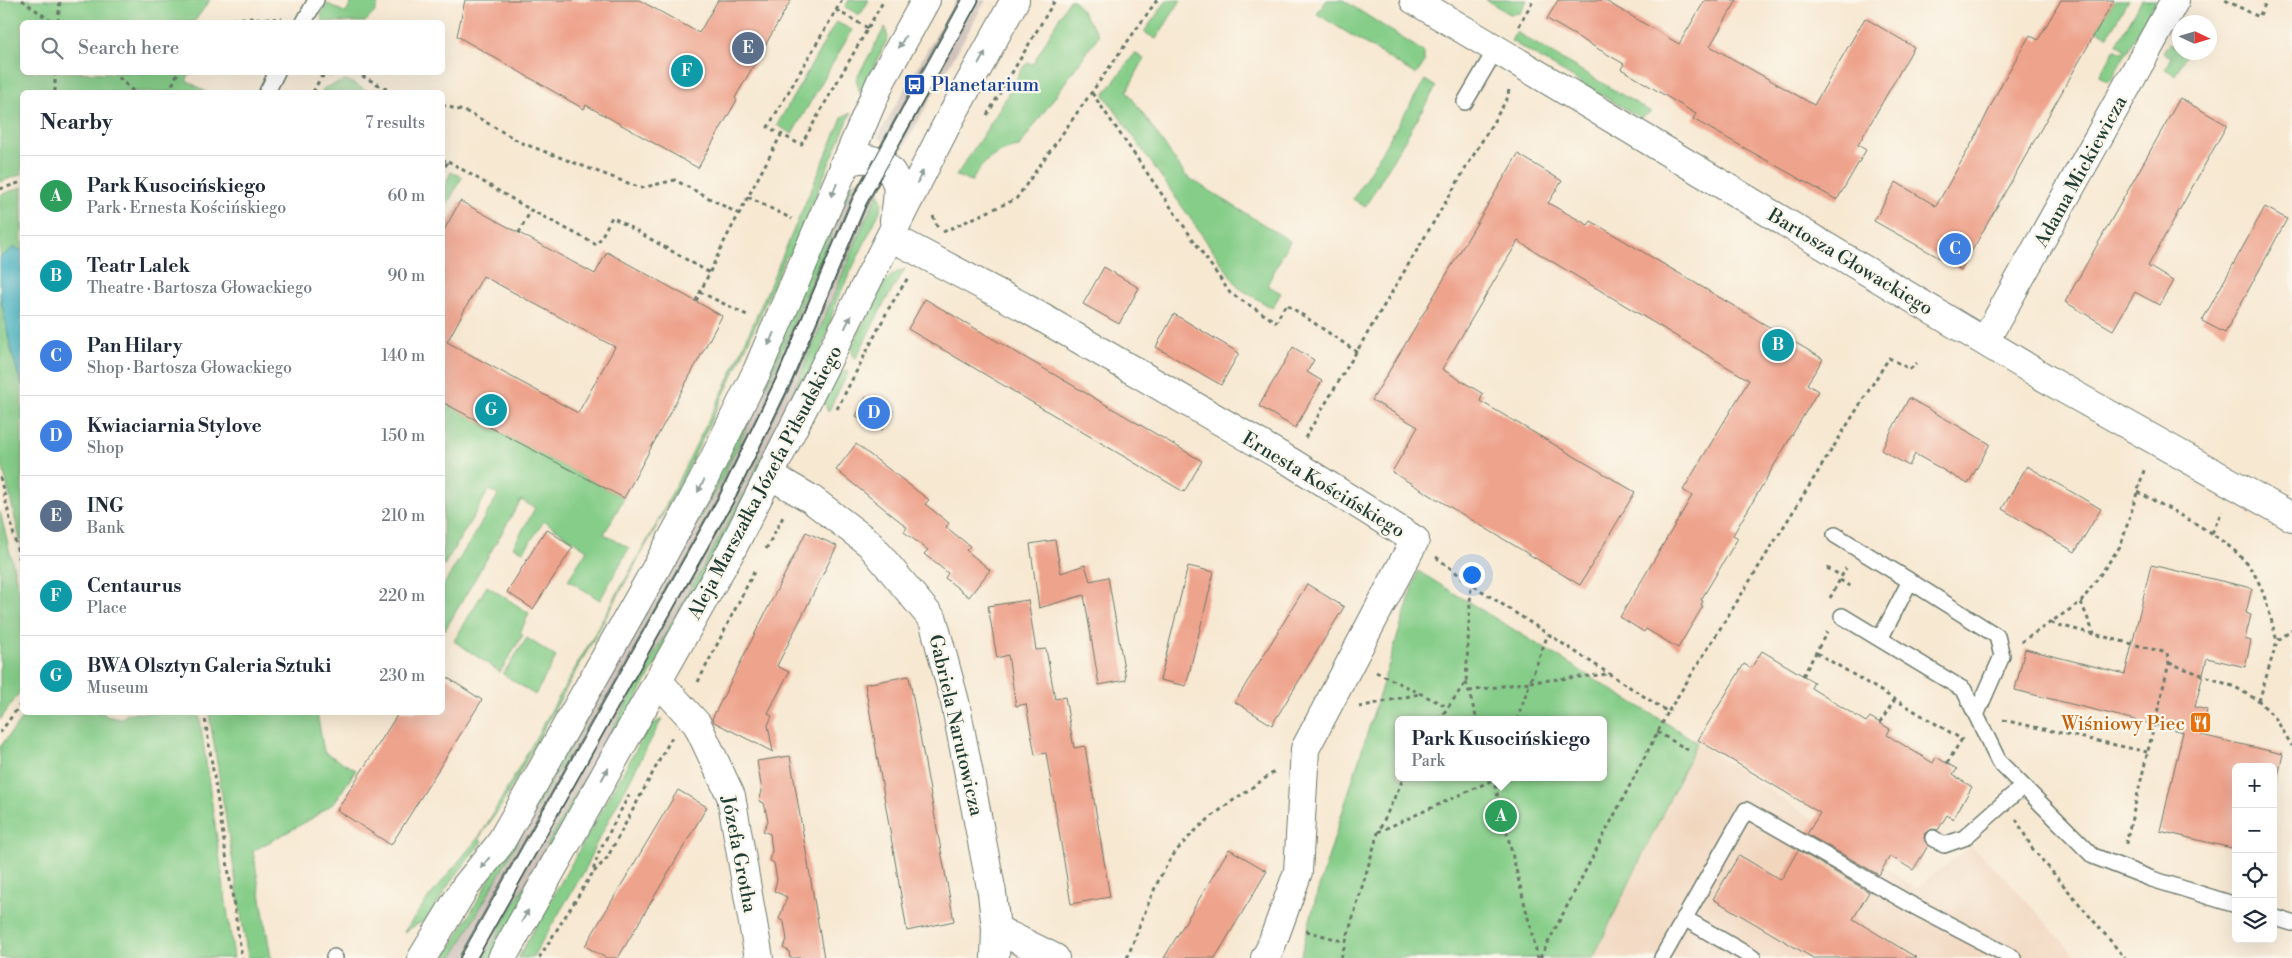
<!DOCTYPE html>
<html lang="en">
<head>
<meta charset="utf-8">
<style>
  body { margin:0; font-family:"Libre Bodoni",serif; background:#f2f2f3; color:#1f2937 }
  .controls { position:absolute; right:15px; bottom:15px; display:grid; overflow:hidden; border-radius:8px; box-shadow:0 5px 20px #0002 }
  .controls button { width:45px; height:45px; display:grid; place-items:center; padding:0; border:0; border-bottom:1px solid #e0e1e3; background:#fff; color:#1f2937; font:25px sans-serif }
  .compass { position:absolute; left:2172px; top:15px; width:45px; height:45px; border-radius:50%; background:#fff; box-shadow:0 5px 20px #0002; rotate:94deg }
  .you { position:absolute; left:1471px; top:574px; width:18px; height:18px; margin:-12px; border:4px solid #fff; border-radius:50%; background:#1a73e8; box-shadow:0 0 0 8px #1a73e833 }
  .badge { display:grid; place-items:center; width:32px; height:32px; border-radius:50%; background:#c8321e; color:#fff; font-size:16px; font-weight:700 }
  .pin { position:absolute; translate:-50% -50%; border:2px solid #fff; box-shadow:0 1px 5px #0006 }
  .popup { position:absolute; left:1395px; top:716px; width:212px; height:65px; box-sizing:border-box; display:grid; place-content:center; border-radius:8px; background:#fff; filter:drop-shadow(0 1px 4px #0005); font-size:16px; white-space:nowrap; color:#747a83 }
  .popup b { font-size:19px; color:#1f2937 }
  .popup::after { content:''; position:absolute; left:50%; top:100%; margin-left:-10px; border:10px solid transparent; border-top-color:#fff }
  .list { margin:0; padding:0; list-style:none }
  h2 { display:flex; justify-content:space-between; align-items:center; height:65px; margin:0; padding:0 20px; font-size:21px }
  h2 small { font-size:16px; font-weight:400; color:#747a83 }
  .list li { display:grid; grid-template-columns:32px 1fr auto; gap:15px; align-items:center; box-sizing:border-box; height:80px; padding:0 20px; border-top:1px solid #e0e1e3 }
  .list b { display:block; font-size:19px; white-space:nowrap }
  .list p { margin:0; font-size:16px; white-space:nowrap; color:#747a83 }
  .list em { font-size:16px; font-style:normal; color:#747a83 }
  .icon { flex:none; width:28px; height:28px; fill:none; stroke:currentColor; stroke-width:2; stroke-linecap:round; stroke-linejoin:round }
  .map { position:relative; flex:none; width:2292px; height:958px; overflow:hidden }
  .search { position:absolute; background:#fff; box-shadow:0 5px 20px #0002; left:20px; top:20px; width:425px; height:55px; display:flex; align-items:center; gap:12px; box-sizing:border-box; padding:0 18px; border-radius:8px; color:#747a83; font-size:19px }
  .panel { position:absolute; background:#fff; box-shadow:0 5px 20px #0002; left:20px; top:90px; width:425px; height:625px; border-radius:8px }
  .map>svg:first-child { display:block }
  .built { fill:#f1d5bd }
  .industrial { fill:#cec1ba }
  .green { fill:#86cd89; stroke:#52855e; fill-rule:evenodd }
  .water { fill:#49b6c5; stroke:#347a7c }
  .building { fill:#eea38c; fill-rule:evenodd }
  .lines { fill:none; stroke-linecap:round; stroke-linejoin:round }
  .lane-casing { stroke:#6b796b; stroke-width:18 }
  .street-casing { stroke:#6b796b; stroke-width:30 }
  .secondary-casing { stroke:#6b796b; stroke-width:30 }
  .path { stroke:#6b796b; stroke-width:3; stroke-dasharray:4 4; stroke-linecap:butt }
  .lane { stroke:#fff; stroke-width:15 }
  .street { stroke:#fff; stroke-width:28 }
  .secondary { stroke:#fff; stroke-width:28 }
  .tram { stroke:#1f3d34; stroke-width:1 }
  .oneway { fill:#8f9e9a }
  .labels { text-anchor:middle; stroke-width:4.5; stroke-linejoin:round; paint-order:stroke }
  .transit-label { font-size:19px; fill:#164399; stroke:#fbf7ec; text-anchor:start }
  .street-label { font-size:19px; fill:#1f3d34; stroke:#fbf7ec }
  .food-label { font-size:19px; fill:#c56008; stroke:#fbf7ec; text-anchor:end }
</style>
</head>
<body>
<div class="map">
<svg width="2292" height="958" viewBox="0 0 2292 958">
  <rect width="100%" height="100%" fill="#fbf7ec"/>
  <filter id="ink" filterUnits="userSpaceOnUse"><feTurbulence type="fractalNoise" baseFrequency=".02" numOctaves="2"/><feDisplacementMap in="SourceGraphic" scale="10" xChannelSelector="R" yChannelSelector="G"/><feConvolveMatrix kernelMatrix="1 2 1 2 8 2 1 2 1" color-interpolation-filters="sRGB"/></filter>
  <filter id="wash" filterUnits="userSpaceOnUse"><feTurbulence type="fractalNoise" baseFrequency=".0096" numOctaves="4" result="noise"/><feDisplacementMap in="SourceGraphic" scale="20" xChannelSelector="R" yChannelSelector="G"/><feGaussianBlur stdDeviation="1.12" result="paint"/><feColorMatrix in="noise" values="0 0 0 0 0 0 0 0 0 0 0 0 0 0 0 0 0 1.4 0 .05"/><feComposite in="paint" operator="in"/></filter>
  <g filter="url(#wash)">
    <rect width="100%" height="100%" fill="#f7e8d2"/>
    <path class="built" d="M 1697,742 L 1916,888 L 1971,846 L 2012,884 L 2077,958 L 1593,958 Z"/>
    <path class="industrial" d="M 956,0 L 986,0 L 902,150 L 877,138 Z
      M 854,180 L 868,182 L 880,189 L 796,386 L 745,492 L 484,958 L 452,958 L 720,482 L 772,373 L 837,216 Z"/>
    <path class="green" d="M 0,0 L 210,0 L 194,22 L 22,22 L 22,72 L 174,73 L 174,76 L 177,73 L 191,73 L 186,80 L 206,92 L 22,92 L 22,174 L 0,182 Z
      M 353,0 L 379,1 L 375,12 L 365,22 L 323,22 C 319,16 322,8 328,4 L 346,13 Z
      M 849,0 L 869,0 L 860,15 L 845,7 Z
      M 1069,0 L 1074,0 L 1099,35 L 1019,147 C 998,150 981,162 972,181 L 956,176 L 996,115 L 1023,67 L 1028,63 L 1033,64 Z
      M 1167,0 L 1181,0 L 1156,39 L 1144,32 Z
      M 1327,0 L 1343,0 L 1424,52 L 1424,63 L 1416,75 L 1317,14 Z
      M 1486,0 L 1527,0 L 1520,13 L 1510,14 Z
      M 2114,0 L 2128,0 L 2108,36 L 2097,30 Z
      M 2142,0 L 2156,0 L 2111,80 L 2107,81 L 2099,76 L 2115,49 L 2122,53 L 2125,49 L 2117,44 Z
      M 836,22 L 852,30 L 792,134 L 777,125 Z
      M 885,27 L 888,38 L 860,93 L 856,79 Z
      M 1516,32 L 1651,112 L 1640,118 L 1511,41 Z
      M 2169,43 L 2177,48 L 2179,44 L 2180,52 L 2187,53 L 2175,75 L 2165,69 L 2171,57 L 2163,53 Z
      M 1135,53 L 1144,59 L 1127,91 L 1186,176 L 1290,241 L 1267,285 L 1281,293 L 1272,308 L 1239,288 L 1104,95 Z
      M 347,80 L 369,92 L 321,92 L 324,88 Z
      M 1425,80 L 1436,87 L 1365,207 L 1353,199 Z
      M 851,113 L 789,257 L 786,256 L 738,365 L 685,475 L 501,806 L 479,838 L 482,841 L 447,887 L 429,918 L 404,932 L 426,901 L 482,833 L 655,527 L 730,377 L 843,116 Z
      M 451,172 L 462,177 L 443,212 L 443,189 Z
      M 853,183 L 772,373 L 720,482 L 452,958 L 445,958 L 662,575 L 849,184 Z
      M 22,187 L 22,251 L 15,247 L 0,257 L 0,195 Z
      M 879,192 L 882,203 L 879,213 L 836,302 L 823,345 L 750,495 L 492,958 L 484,958 L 745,492 L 796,386 L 862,228 Z
      M 905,269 L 883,305 L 856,358 L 854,357 L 851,348 L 884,283 L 892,275 Z
      M 0,294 L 12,354 L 22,386 L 22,548 L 0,455 Z
      M 847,370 L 849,371 L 828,412 L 824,402 L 839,373 Z
      M 443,402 L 624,498 L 604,534 L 629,548 L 600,600 L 568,580 L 587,550 L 544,521 L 524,551 L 513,547 L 535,508 L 521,500 L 445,630 L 443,626 L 443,586 L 498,495 L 489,490 L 443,567 Z
      M 0,511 L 22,603 L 22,689 L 0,720 Z
      M 1418,571 L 1697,742 L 1593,958 L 1300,958 L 1318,890 ZM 1398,720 L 1604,720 L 1604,777 L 1398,777 Z
      M 487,586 L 529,613 L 520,633 L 523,635 L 500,672 L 454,641 Z
      M 527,638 L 556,657 L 535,695 L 503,674 Z
      M 26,713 L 104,713 L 106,716 L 120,719 L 129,713 L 199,713 L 234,958 L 0,958 L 0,747 Z
      M 209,713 L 317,713 L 324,752 L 356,770 L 334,803 L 311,819 L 253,851 L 271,958 L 248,958 Z
      M 662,719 L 593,850 L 585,870 L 532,958 L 518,958 L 646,732 L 651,725 Z"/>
    <path class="water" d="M 15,247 L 22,251 L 22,386 L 12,354 L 0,294 L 0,257 Z"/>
    <g id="blocks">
      <path class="building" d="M 465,0 L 639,0 L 699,33 L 718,0 L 791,0 L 735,98 L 737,100 L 698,168 L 586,105 L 584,109 L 457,36 Z
        M 1558,0 L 1604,0 L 1679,44 L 1705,0 L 1737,0 L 1710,46 L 1814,105 L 1865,18 L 1914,47 L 1858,145 L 1866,150 L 1837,200 L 1693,119 L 1696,114 L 1621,69 L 1624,64 L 1547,19 Z
        M 2061,0 L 2114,0 L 1961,270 L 1874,221 L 1896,182 L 1936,206 L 1977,134 L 2003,81 L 2030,35 L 2038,40 Z
        M 2180,98 L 2227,125 L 2148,266 L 2173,281 L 2159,305 L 2135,292 L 2113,330 L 2065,302 Z
        M 1518,154 L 1562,181 L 1548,203 L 1588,225 L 1591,221 L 1823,359 L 1807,384 L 1818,391 L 1733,535 L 1738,538 L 1701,600 L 1703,601 L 1701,605 L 1703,606 L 1678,648 L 1646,629 L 1644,632 L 1620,617 L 1692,496 L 1683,490 L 1749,380 L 1518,241 L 1442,369 L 1483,394 L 1480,401 L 1635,492 L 1580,585 L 1392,472 L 1418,427 L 1372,400 Z
        M 460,201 L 595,274 L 607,252 L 722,316 L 624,498 L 442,402 L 442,234 ZM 483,276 L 615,347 L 578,413 L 447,342 Z
        M 2265,207 L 2287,219 L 2225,333 L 2202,321 Z
        M 1104,267 L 1139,288 L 1119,324 L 1083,304 Z
        M 925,299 L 1202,461 L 1184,492 L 908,329 Z
        M 1174,314 L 1239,353 L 1221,385 L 1156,347 Z
        M 1293,347 L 1314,360 L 1307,372 L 1322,381 L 1295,428 L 1259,406 Z
        M 866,397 L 893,411 L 882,430 L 856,416 Z
        M 1909,398 L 1990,444 L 1968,484 L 1915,454 L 1909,466 L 1881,450 Z
        M 856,444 L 929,500 L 925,504 L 949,523 L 946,527 L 970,546 L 966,550 L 990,570 L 969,597 L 945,578 L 948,573 L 924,554 L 928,550 L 904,532 L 907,527 L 836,470 Z
        M 2027,466 L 2101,509 L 2075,552 L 2002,509 Z
        M 546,529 L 573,547 L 533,609 L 507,592 Z
        M 806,532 L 837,546 L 777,666 L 789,672 L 768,713 L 772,716 L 768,725 L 773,752 L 714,722 L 712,719 Z
        M 1055,540 L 1061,573 L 1085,565 L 1090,581 L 1108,577 L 1126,680 L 1099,685 L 1084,595 L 1039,608 L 1030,544 Z
        M 2151,565 L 2252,588 L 2246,613 L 2251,615 L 2245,639 L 2251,641 L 2245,667 L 2207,658 L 2195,707 L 2207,710 L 2201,735 L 2283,754 L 2273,798 L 2273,767 L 2236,767 L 2236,849 L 2160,831 L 2183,732 L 2015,690 L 2025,649 L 2125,674 Z
        M 1188,566 L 1214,572 L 1186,686 L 1160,680 Z
        M 1307,584 L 1344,607 L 1272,725 L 1235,702 Z
        M 1028,600 L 1036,650 L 1046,649 L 1055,699 L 1065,697 L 1074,748 L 1085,746 L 1110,897 L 1071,904 L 1046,753 L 1035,755 L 1026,704 L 1016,706 L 1008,655 L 997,658 L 988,606 Z
        M 1762,651 L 1814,682 L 1811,688 L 1866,722 L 1870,717 L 1890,729 L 1887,735 L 1933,763 L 1936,757 L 1957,769 L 1953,775 L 1972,787 L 1953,819 L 1947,815 L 1938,830 L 1933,829 L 1925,833 L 1924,838 L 1928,846 L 1913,870 L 1890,856 L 1879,875 L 1807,834 L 1820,813 L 1698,740 L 1744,664 L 1751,668 Z
        M 442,674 L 482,700 L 391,845 L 337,810 L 399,712 L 442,712 Z
        M 909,676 L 954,921 L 907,931 L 865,684 Z
        M 790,756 L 815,905 L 824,958 L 790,958 L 789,951 L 783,948 L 787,940 L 784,922 L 779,919 L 787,897 L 774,891 L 777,880 L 774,863 L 769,860 L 772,851 L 770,834 L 763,831 L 768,821 L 764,803 L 759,801 L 762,791 L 757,761 Z
        M 678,790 L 707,807 L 618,958 L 606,958 L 585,946 Z
        M 1229,849 L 1267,871 L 1215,958 L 1164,958 Z
        M 1798,850 L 1869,892 L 1853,919 L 1917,958 L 1813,958 L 1713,899 L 1739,855 L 1781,880 Z"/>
    </g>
  </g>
  <g filter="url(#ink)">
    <use href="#blocks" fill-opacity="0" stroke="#6b796b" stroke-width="1"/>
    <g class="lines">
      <defs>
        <path id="lane" d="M 304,22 L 316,0
          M 267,92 L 277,72
          M 1465,102 L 1496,49
          M 1835,535 L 1910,581
          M 1842,616 L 1964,690 L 1999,762 L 2093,856 L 2152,879 L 2236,905
          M 1880,639 L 1910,581 L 1997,636 L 2002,656 L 1977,713
          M 1933,838 L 1944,845 L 1964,838 L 2023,786
          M 2273,917 L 2292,923
          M 1684,918 L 1753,958
          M 334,957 L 335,958
          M 468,958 L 726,499 L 785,378 L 859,202 L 970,0
          M 1662,958 L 1746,810 L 1910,904 L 2013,958"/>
        <path id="street" d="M 1414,0 L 2062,388 L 2292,517
          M 891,237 L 1022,306 L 1291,462 L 1415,540 L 1305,749 L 1298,872 L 1270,949 L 1265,958
          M 1985,341 L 2175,0
          M 770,475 L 811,499 L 869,543 L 933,620 L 955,702 L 992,893 L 996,929 L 995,958
          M 658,681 L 697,724 L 731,796 L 759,958
          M 996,929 L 1055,958"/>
        <path id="secondary" d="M 844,164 C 865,153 891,160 897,185 C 899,197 896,209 894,221
          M 422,958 L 465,887 L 499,845 L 655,570 L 704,479 L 757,371 L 881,81 L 926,0
          M 502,958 L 731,551 L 946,126 L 1015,0"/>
      </defs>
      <use href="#lane" class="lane-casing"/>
      <use href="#street" class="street-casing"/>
      <use href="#secondary" class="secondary-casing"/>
      <path class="path" d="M 22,0 L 52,22
        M 842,0 L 768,127 L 801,145 L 884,0
        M 2225,0 L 2259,17 L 2267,0
        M 836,10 L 868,28
        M 58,22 L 60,0
        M 209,22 L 245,18 L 282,19
        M 1519,26 L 1533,0
        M 113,72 L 134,92
        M 355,72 L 392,92
        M 55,92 L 55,72
        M 169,92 L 178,72
        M 313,92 L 321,77 L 346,72
        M 1092,93 L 1230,293 L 1276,322 L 1286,304 L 1357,352
        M 442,105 L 470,113 L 522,143 L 641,188 L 675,180 L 739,214
        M 987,115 L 1055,0
        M 442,160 L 448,161 L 442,172
        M 448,161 L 531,210
        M 0,189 L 22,182
        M 748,197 L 792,219
        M 933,216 L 938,229
        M 943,232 L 1016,199 L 1157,0
        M 519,233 L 531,210 L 597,245 L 612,217 L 710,273
        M 700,292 L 749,316
        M 696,301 L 725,240 L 781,135
        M 837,409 L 889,308 L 909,276
        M 1305,438 L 1507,99 L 1509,90
        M 0,477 L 22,570
        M 2138,492 C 2172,511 2229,537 2251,569 C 2264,587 2271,620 2277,641
        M 2212,533 L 2222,511
        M 766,549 L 784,515
        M 1436,557 L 1471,584 L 1668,712 L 1889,358 L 1910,369 L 1917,363
        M 1827,568 L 1842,576
        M 1840,580 L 1852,587
        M 1830,598 L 1846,568
        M 2081,602 L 2094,634
        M 2051,623 L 2167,653 L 2169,663 L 2125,847
        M 2021,642 L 2081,602 L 2121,545 L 2145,467
        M 1817,653 L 1963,740
        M 2169,663 L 2235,687 L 2259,701 L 2276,719 L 2292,746
        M 1376,672 L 1448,707
        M 1803,676 L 1827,632
        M 698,682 L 754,572
        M 1466,682 L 1477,720
        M 1469,691 L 1530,682 L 1548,634
        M 2259,701 L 2277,641 L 2292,630
        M 1359,707 L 1419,694
        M 204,712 L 242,958
        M 1439,720 L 1466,682 L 1471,584
        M 1517,720 L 1530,682 L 1609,674
        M 2003,720 L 2147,752
        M 1880,723 L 1895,699
        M 1657,732 L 1688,750
        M 0,733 L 22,702
        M 1947,763 L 1962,739
        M 1493,777 L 1538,958
        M 2016,819 L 2032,848 L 2125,958
        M 1378,832 L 1495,779
        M 594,872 L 607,858 L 672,737
        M 1306,931 L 1346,942
        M 539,958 L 592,874 L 599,852 L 629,795
        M 1127,958 C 1141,925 1156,874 1179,848 C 1205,817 1242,795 1274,772
        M 1341,958 L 1378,833 L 1404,777
        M 1540,958 L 1668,712"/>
      <use href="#lane" class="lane"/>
      <use href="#street" class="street"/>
      <use href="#secondary" class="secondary"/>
      <path class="tram" d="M 460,958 L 720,495 L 778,375 L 853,198 L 962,0
        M 477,958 L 733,502 L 792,380 L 866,204 L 979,0"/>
    </g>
    <defs><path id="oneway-solid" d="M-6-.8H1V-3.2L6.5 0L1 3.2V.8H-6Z" transform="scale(1.25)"/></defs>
    <g class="oneway">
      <use href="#oneway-solid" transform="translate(902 42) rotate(119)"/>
      <use href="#oneway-solid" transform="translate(982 58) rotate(-61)"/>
      <use href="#oneway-solid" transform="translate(920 177) rotate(-64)"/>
      <use href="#oneway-solid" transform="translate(834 190) rotate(113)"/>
      <use href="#oneway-solid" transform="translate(848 322) rotate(-63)"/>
      <use href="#oneway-solid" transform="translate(771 339) rotate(113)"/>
      <use href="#oneway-solid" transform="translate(701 486) rotate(118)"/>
      <use href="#oneway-solid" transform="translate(605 774) rotate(-61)"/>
      <use href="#oneway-solid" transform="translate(485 863) rotate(129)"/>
      <use href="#oneway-solid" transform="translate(525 916) rotate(-61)"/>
    </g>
  </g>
  <defs>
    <symbol id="bus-square" viewBox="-11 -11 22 22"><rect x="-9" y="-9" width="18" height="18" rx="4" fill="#1a4fb4" stroke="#fbf7ec"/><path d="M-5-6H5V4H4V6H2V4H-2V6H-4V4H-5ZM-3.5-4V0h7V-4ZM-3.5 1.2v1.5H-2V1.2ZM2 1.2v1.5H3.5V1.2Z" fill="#fff"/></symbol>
    <symbol id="restaurant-square" viewBox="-11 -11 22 22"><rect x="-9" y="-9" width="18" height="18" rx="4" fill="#e8710a" stroke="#fbf7ec"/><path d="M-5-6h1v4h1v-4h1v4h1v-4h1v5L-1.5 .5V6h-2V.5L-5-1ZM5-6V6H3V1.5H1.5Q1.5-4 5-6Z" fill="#fff"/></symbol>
  </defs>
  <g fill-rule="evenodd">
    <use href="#bus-square" x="902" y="72" width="25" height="25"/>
    <use href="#restaurant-square" x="2188" y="710" width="25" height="25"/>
  </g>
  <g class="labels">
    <g class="transit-label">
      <text x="931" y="91">Planetarium</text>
    </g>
    <g class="street-label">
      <text transform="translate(2080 171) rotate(-61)" y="7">Adama Mickiewicza</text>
      <text transform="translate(1851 261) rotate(31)" y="7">Bartosza Głowackiego</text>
      <text transform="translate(764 482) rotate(-62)" y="7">Aleja Marszałka Józefa Piłsudskiego</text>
      <text transform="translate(1324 484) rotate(31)" y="7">Ernesta Kościńskiego</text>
      <text transform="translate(957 725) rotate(77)" y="7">Gabriela Narutowicza</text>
      <text transform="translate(740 854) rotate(79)" y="7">Józefa Grotha</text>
    </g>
    <g class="food-label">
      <text x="2185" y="730">Wiśniowy Piec</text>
    </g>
  </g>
</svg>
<div class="controls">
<button>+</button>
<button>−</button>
<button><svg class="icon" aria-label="locate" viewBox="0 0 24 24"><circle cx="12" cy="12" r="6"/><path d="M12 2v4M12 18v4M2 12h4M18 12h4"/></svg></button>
<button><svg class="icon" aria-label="layers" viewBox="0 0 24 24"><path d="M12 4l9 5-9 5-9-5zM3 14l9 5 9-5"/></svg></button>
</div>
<svg class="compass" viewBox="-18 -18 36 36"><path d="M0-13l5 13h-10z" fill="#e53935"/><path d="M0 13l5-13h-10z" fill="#747a83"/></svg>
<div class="you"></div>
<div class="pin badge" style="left:1501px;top:816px;background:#2e9e5b">A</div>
<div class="popup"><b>Park Kusocińskiego</b>Park</div>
<div class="pin badge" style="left:1778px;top:345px;background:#0f9aa8">B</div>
<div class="pin badge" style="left:1955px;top:249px;background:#3f7fe0">C</div>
<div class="pin badge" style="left:874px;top:413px;background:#3f7fe0">D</div>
<div class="pin badge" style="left:748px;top:48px;background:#5c6f8a">E</div>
<div class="pin badge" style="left:687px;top:71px;background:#0f9aa8">F</div>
<div class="pin badge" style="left:491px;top:410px;background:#0f9aa8">G</div>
<div class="search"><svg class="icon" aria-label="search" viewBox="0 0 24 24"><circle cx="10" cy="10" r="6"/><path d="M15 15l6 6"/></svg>Search here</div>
<section class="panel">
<h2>Nearby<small>7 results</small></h2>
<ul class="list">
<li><span class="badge" style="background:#2e9e5b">A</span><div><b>Park Kusocińskiego</b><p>Park · Ernesta Kościńskiego</p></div><em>60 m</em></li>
<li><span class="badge" style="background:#0f9aa8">B</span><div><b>Teatr Lalek</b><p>Theatre · Bartosza Głowackiego</p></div><em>90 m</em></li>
<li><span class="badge" style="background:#3f7fe0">C</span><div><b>Pan Hilary</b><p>Shop · Bartosza Głowackiego</p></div><em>140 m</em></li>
<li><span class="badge" style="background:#3f7fe0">D</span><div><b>Kwiaciarnia Stylove</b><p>Shop</p></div><em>150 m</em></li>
<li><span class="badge" style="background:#5c6f8a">E</span><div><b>ING</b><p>Bank</p></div><em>210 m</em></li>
<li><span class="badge" style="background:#0f9aa8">F</span><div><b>Centaurus</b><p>Place</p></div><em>220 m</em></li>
<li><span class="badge" style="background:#0f9aa8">G</span><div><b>BWA Olsztyn Galeria Sztuki</b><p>Museum</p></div><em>230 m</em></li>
</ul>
</section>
</div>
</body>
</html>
